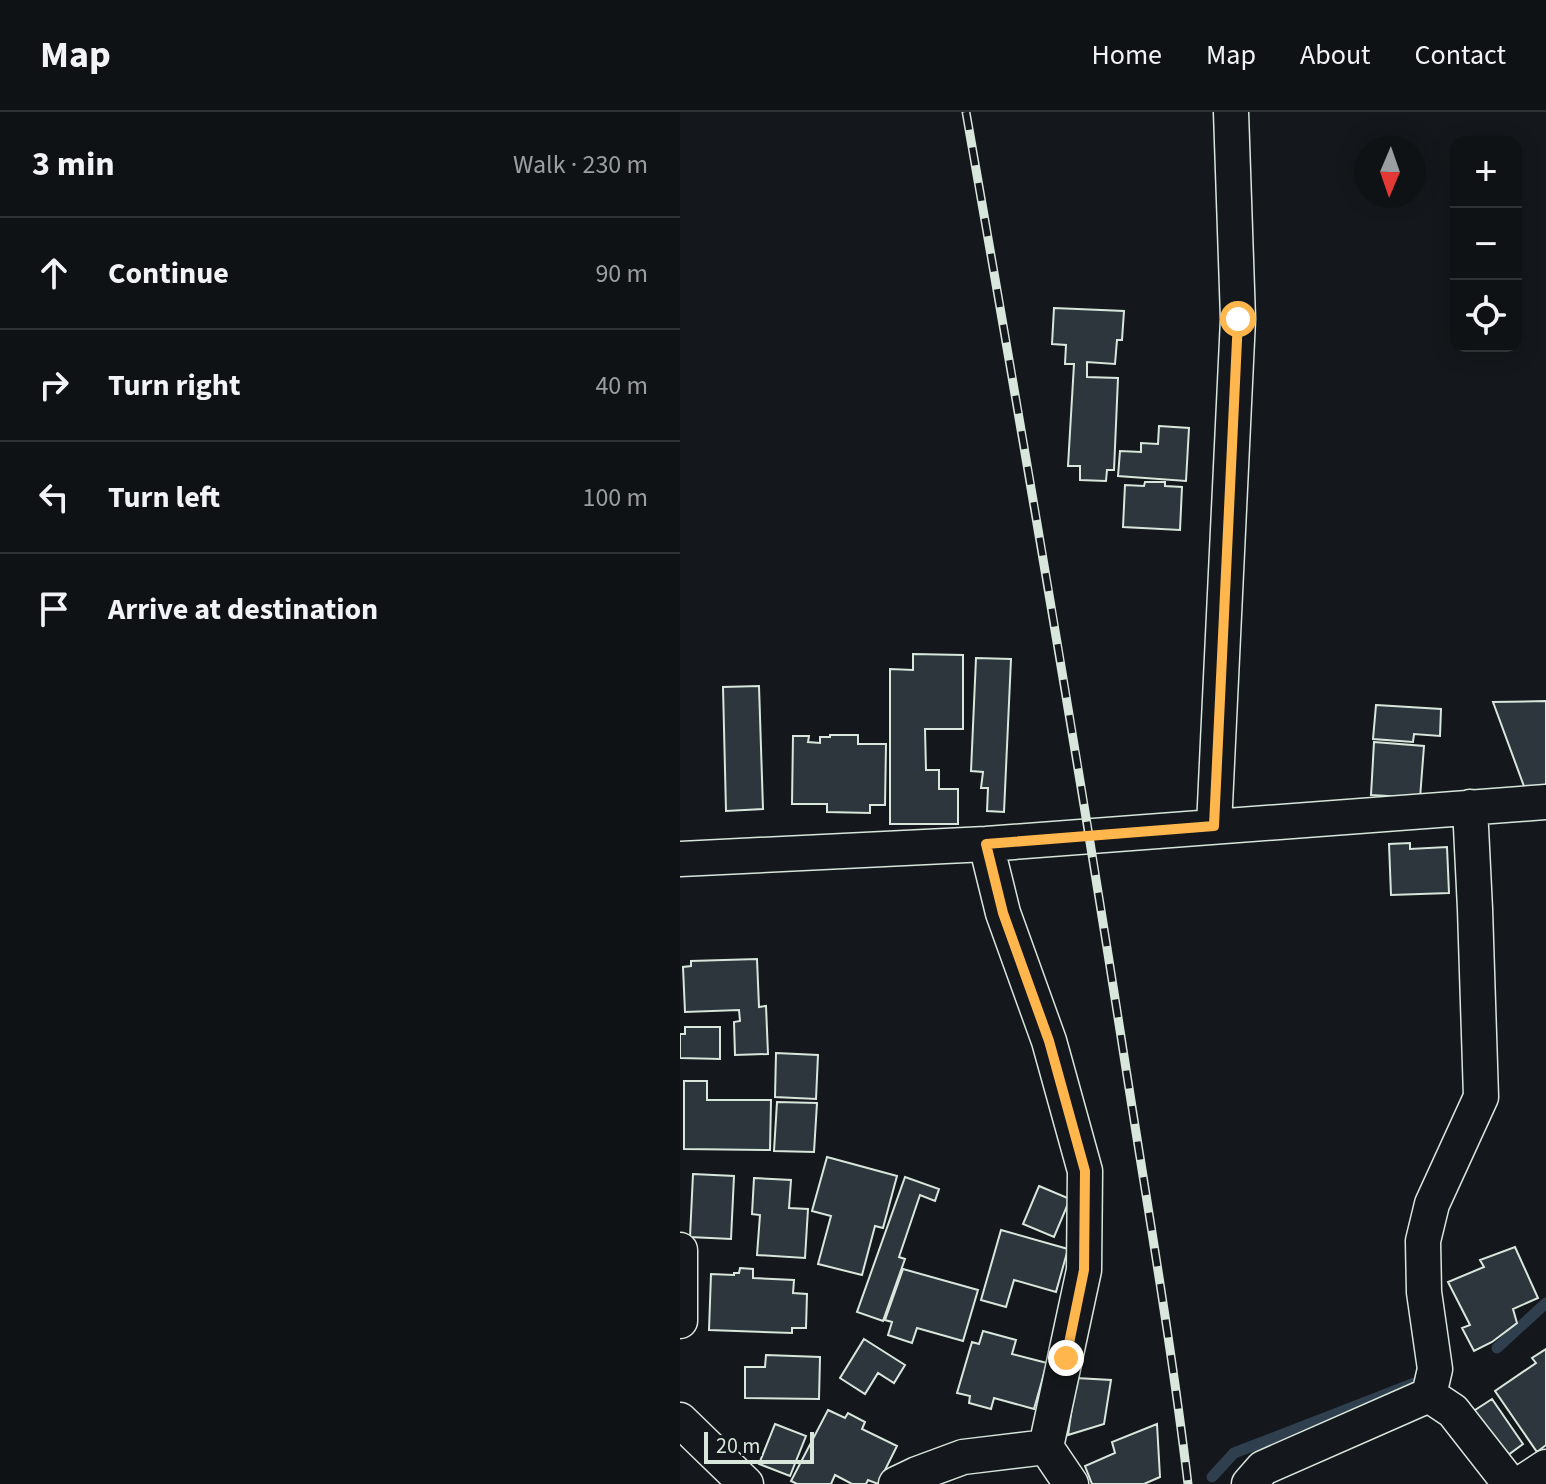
<!DOCTYPE html>
<html lang="en">
<head>
<meta charset="utf-8">
<style>
  body { margin:0; font-family:"Source Sans 3",sans-serif; background:#1d2022; color:#f1f3f6 }
  .controls { position:absolute; right:24px; top:24px; display:grid; overflow:hidden; border-radius:16px; box-shadow:0 4px 20px #0003 }
  .controls button { width:72px; height:72px; display:grid; place-items:center; padding:0; border:0; border-bottom:2px solid #2f3234; background:#0f1215; color:#f1f3f6; font:40px sans-serif }
  .compass { position:absolute; left:674px; top:24px; width:72px; height:72px; border-radius:50%; background:#0f1215; box-shadow:0 4px 20px #0003; rotate:182deg }
  .scale { position:absolute; left:24px; bottom:20px; width:110px; box-sizing:border-box; padding-left:8px; border:4px solid #d8e6dc; border-top:0; font-size:22px; line-height:28px; white-space:nowrap; color:#d8e6dc; -webkit-text-stroke:6px #14181c; paint-order:stroke }
  .stop { position:absolute; width:24px; height:24px; margin:-18px; border:6px solid #ffb74d; border-radius:50%; background:#fff }
  .stop.end { background:#ffb74d; border-color:#fff; box-shadow:0 2px 8px #0008 }
  .list { margin:0; padding:0; list-style:none }
  h2 { display:flex; justify-content:space-between; align-items:center; height:104px; margin:0; padding:0 32px; font-size:34px }
  h2 small { font-size:26px; font-weight:400; color:#9b9ea0 }
  .list li { display:grid; grid-template-columns:52px 1fr auto; gap:24px; align-items:center; box-sizing:border-box; height:112px; padding:0 32px; border-top:2px solid #2f3234 }
  .list b { display:block; font-size:30px; white-space:nowrap }
  .list em { font-size:26px; font-style:normal; color:#9b9ea0 }
  .icon { flex:none; width:44px; height:44px; fill:none; stroke:currentColor; stroke-width:2; stroke-linecap:round; stroke-linejoin:round }
  .map { position:relative; flex:none; width:866px; height:1372px; overflow:hidden }
  header { display:flex; align-items:center; gap:48px; box-sizing:border-box; height:112px; padding:0 40px; background:#0f1215; border-bottom:2px solid #2f3234 }
  header strong { font-size:38px }
  nav { display:flex; gap:44px; margin-inline-start:auto; font-size:28px }
  main { display:flex }
  aside { flex:1; background:#0f1215 }
  .map>svg:first-child { display:block }
  .lines { fill:none; stroke-linecap:round; stroke-linejoin:round }
  .stream { stroke:#2f3f4d; stroke-width:11 }
  .building { fill:#2c363c; stroke:#d8e6dc; stroke-width:2 }
  .minor-casing { stroke:#d8e6dc; stroke-width:37 }
  .minor { stroke:#14181c; stroke-width:34 }
  .rail-casing { stroke:#d8e6dc; stroke-width:9 }
  .rail { stroke:#14181c; stroke-width:6; stroke-dasharray:18; stroke-linecap:butt }
  .route { stroke:#ffb74d; stroke-width:10 }
</style>
</head>
<body>
<header>
<strong>Map</strong>
<nav><a>Home</a><a>Map</a><a>About</a><a>Contact</a></nav>
</header>
<main>
<aside>
<h2>3 min<small>Walk · 230 m</small></h2>
<ul class="list">
<li><svg class="icon" aria-label="ahead" viewBox="0 0 24 24"><path d="M12 20V5M6 11l6-6 6 6"/></svg><div><b>Continue</b></div><em>90 m</em></li>
<li><svg class="icon" aria-label="right" viewBox="0 0 24 24"><path d="M7 20v-9h11M14 6l5 5-5 5"/></svg><div><b>Turn right</b></div><em>40 m</em></li>
<li><svg class="icon" aria-label="left" viewBox="0 0 24 24"><path d="M17 20v-9H6M10 6l-5 5 5 5"/></svg><div><b>Turn left</b></div><em>100 m</em></li>
<li><svg class="icon" aria-label="arrive" viewBox="0 0 24 24"><path d="M6 21V4h12l-3 4 3 4H6"/></svg><div><b>Arrive at destination</b></div></li>
</ul>
</aside>
<div class="map">
<svg width="866" height="1372" viewBox="0 0 866 1372">
  <rect width="100%" height="100%" fill="#14181c"/>
  <g class="lines">
    <path class="stream" d="M 817,1236 L 866,1191
      M 532,1365 L 554,1341 L 735,1271"/>
  </g>
  <path class="building" d="M 374,196 L 444,199 L 442,228 L 437,228 L 435,252 L 407,250 L 407,265 L 438,266 L 434,358 L 427,358 L 426,369 L 400,368 L 400,354 L 388,354 L 394,252 L 385,252 L 386,233 L 372,232 Z
    M 479,314 L 509,316 L 506,369 L 438,364 L 440,339 L 461,340 L 461,331 L 478,332 Z
    M 465,370 L 485,370 L 485,374 L 502,375 L 500,418 L 443,415 L 445,373 L 464,374 Z
    M 233,542 L 283,543 L 283,617 L 245,617 L 246,658 L 259,658 L 259,677 L 278,677 L 278,712 L 210,712 L 210,557 L 233,558 Z
    M 296,546 L 331,547 L 324,700 L 307,699 L 308,676 L 301,676 L 303,660 L 291,659 Z
    M 79,574 L 83,697 L 46,699 L 43,575 Z
    M 866,589 L 866,675 L 845,677 L 813,590 Z
    M 696,593 L 761,597 L 760,624 L 734,622 L 733,630 L 693,627 Z
    M 150,623 L 178,623 L 178,632 L 206,632 L 205,693 L 190,693 L 190,701 L 147,700 L 147,692 L 112,692 L 113,624 L 129,624 L 128,630 L 140,631 L 140,625 L 150,625 Z
    M 694,630 L 744,634 L 740,686 L 691,683 Z
    M 730,731 L 730,737 L 767,735 L 769,781 L 711,783 L 709,732 Z
    M 77,847 L 79,895 L 86,894 L 88,942 L 55,943 L 54,910 L 60,909 L 59,898 L 5,900 L 3,855 L 11,854 L 11,849 Z
    M 5,915 L 40,915 L 40,947 L 0,946 L 0,922 L 5,922 Z
    M 96,941 L 138,943 L 136,987 L 95,985 Z
    M 4,969 L 27,969 L 27,988 L 91,988 L 90,1038 L 4,1037 Z
    M 97,990 L 137,991 L 134,1040 L 94,1039 Z
    M 147,1045 L 217,1064 L 203,1116 L 195,1114 L 182,1163 L 138,1152 L 151,1104 L 132,1099 Z
    M 13,1062 L 54,1064 L 51,1127 L 10,1125 Z
    M 225,1065 L 259,1077 L 255,1089 L 240,1083 L 219,1145 L 225,1147 L 203,1209 L 177,1200 Z
    M 74,1066 L 111,1068 L 109,1096 L 128,1097 L 125,1146 L 77,1143 L 80,1103 L 72,1102 Z
    M 359,1074 L 390,1087 L 374,1125 L 343,1112 Z
    M 321,1118 L 388,1137 L 376,1180 L 334,1168 L 326,1195 L 301,1188 Z
    M 835,1135 L 858,1186 L 833,1197 L 837,1211 L 812,1230 L 794,1239 L 782,1216 L 790,1213 L 768,1170 L 804,1155 L 800,1148 Z
    M 60,1156 L 73,1157 L 73,1166 L 114,1168 L 113,1181 L 127,1182 L 126,1216 L 112,1216 L 112,1221 L 29,1218 L 31,1162 L 54,1163 L 54,1161 L 59,1161 Z
    M 223,1157 L 298,1178 L 283,1229 L 237,1216 L 232,1231 L 208,1223 L 212,1210 L 205,1208 Z
    M 303,1219 L 336,1228 L 332,1242 L 367,1251 L 354,1297 L 314,1286 L 311,1297 L 289,1291 L 290,1284 L 277,1281 L 292,1230 L 299,1232 Z
    M 184,1227 L 225,1253 L 214,1271 L 198,1261 L 185,1282 L 160,1266 Z
    M 866,1237 L 866,1333 L 857,1340 L 815,1279 L 856,1251 L 852,1246 Z
    M 86,1243 L 140,1245 L 139,1287 L 65,1286 L 65,1255 L 85,1255 Z
    M 396,1266 L 431,1268 L 424,1312 L 388,1323 Z
    M 812,1287 L 843,1332 L 824,1346 L 792,1300 Z
    M 148,1298 L 165,1306 L 168,1301 L 185,1310 L 182,1317 L 217,1334 L 198,1372 L 188,1368 L 186,1372 L 172,1372 L 155,1363 L 151,1372 L 117,1372 L 111,1369 Z
    M 95,1312 L 126,1324 L 110,1364 L 79,1352 Z
    M 477,1312 L 480,1365 L 464,1372 L 412,1372 L 405,1354 L 435,1341 L 432,1330 Z"/>
  <g class="lines">
    <defs>
      <path id="minor" d="M 534,714 L 558,207 L 551,0
        M 306,732 L 323,801 L 369,929 L 405,1059 L 404,1158 L 366,1335 L 391,1372
        M 0,747 L 306,732 L 866,690
        M 0,1138 L 0,1209
        M 749,1283 L 773,1299 L 830,1372
        M 0,1308 L 66,1372
        M 216,1372 L 237,1362 L 283,1345 L 366,1335
        M 569,1372 L 583,1356 L 749,1283 L 755,1257 L 744,1180 L 743,1129 L 752,1092 L 801,985 L 795,797 L 790,695
        M 840,1372 L 866,1355"/>
    </defs>
    <use href="#minor" class="minor-casing"/>
    <use href="#minor" class="minor"/>
    <defs>
      <path id="rail" d="M 286,0 C 341,314 395,628 444,944 C 466,1086 491,1229 508,1372"/>
    </defs>
    <use href="#rail" class="rail-casing"/>
    <use href="#rail" class="rail"/>
  </g>
  <g class="lines">
    <path class="route" d="M 386,1246 L 404,1158 L 405,1059 L 369,929 L 323,801 L 306,732 L 534,714 L 558,207"/>
  </g>
</svg>
<div class="controls">
<button>+</button>
<button>−</button>
<button><svg class="icon" aria-label="locate" viewBox="0 0 24 24"><circle cx="12" cy="12" r="6"/><path d="M12 2v4M12 18v4M2 12h4M18 12h4"/></svg></button>
</div>
<svg class="compass" viewBox="-18 -18 36 36"><path d="M0-13l5 13h-10z" fill="#e53935"/><path d="M0 13l5-13h-10z" fill="#9b9ea0"/></svg>
<div class="scale">20 m</div>
<div class="stop" style="left:558px;top:207px"></div>
<div class="stop end" style="left:386px;top:1246px"></div>
</div>
</main>
</body>
</html>
